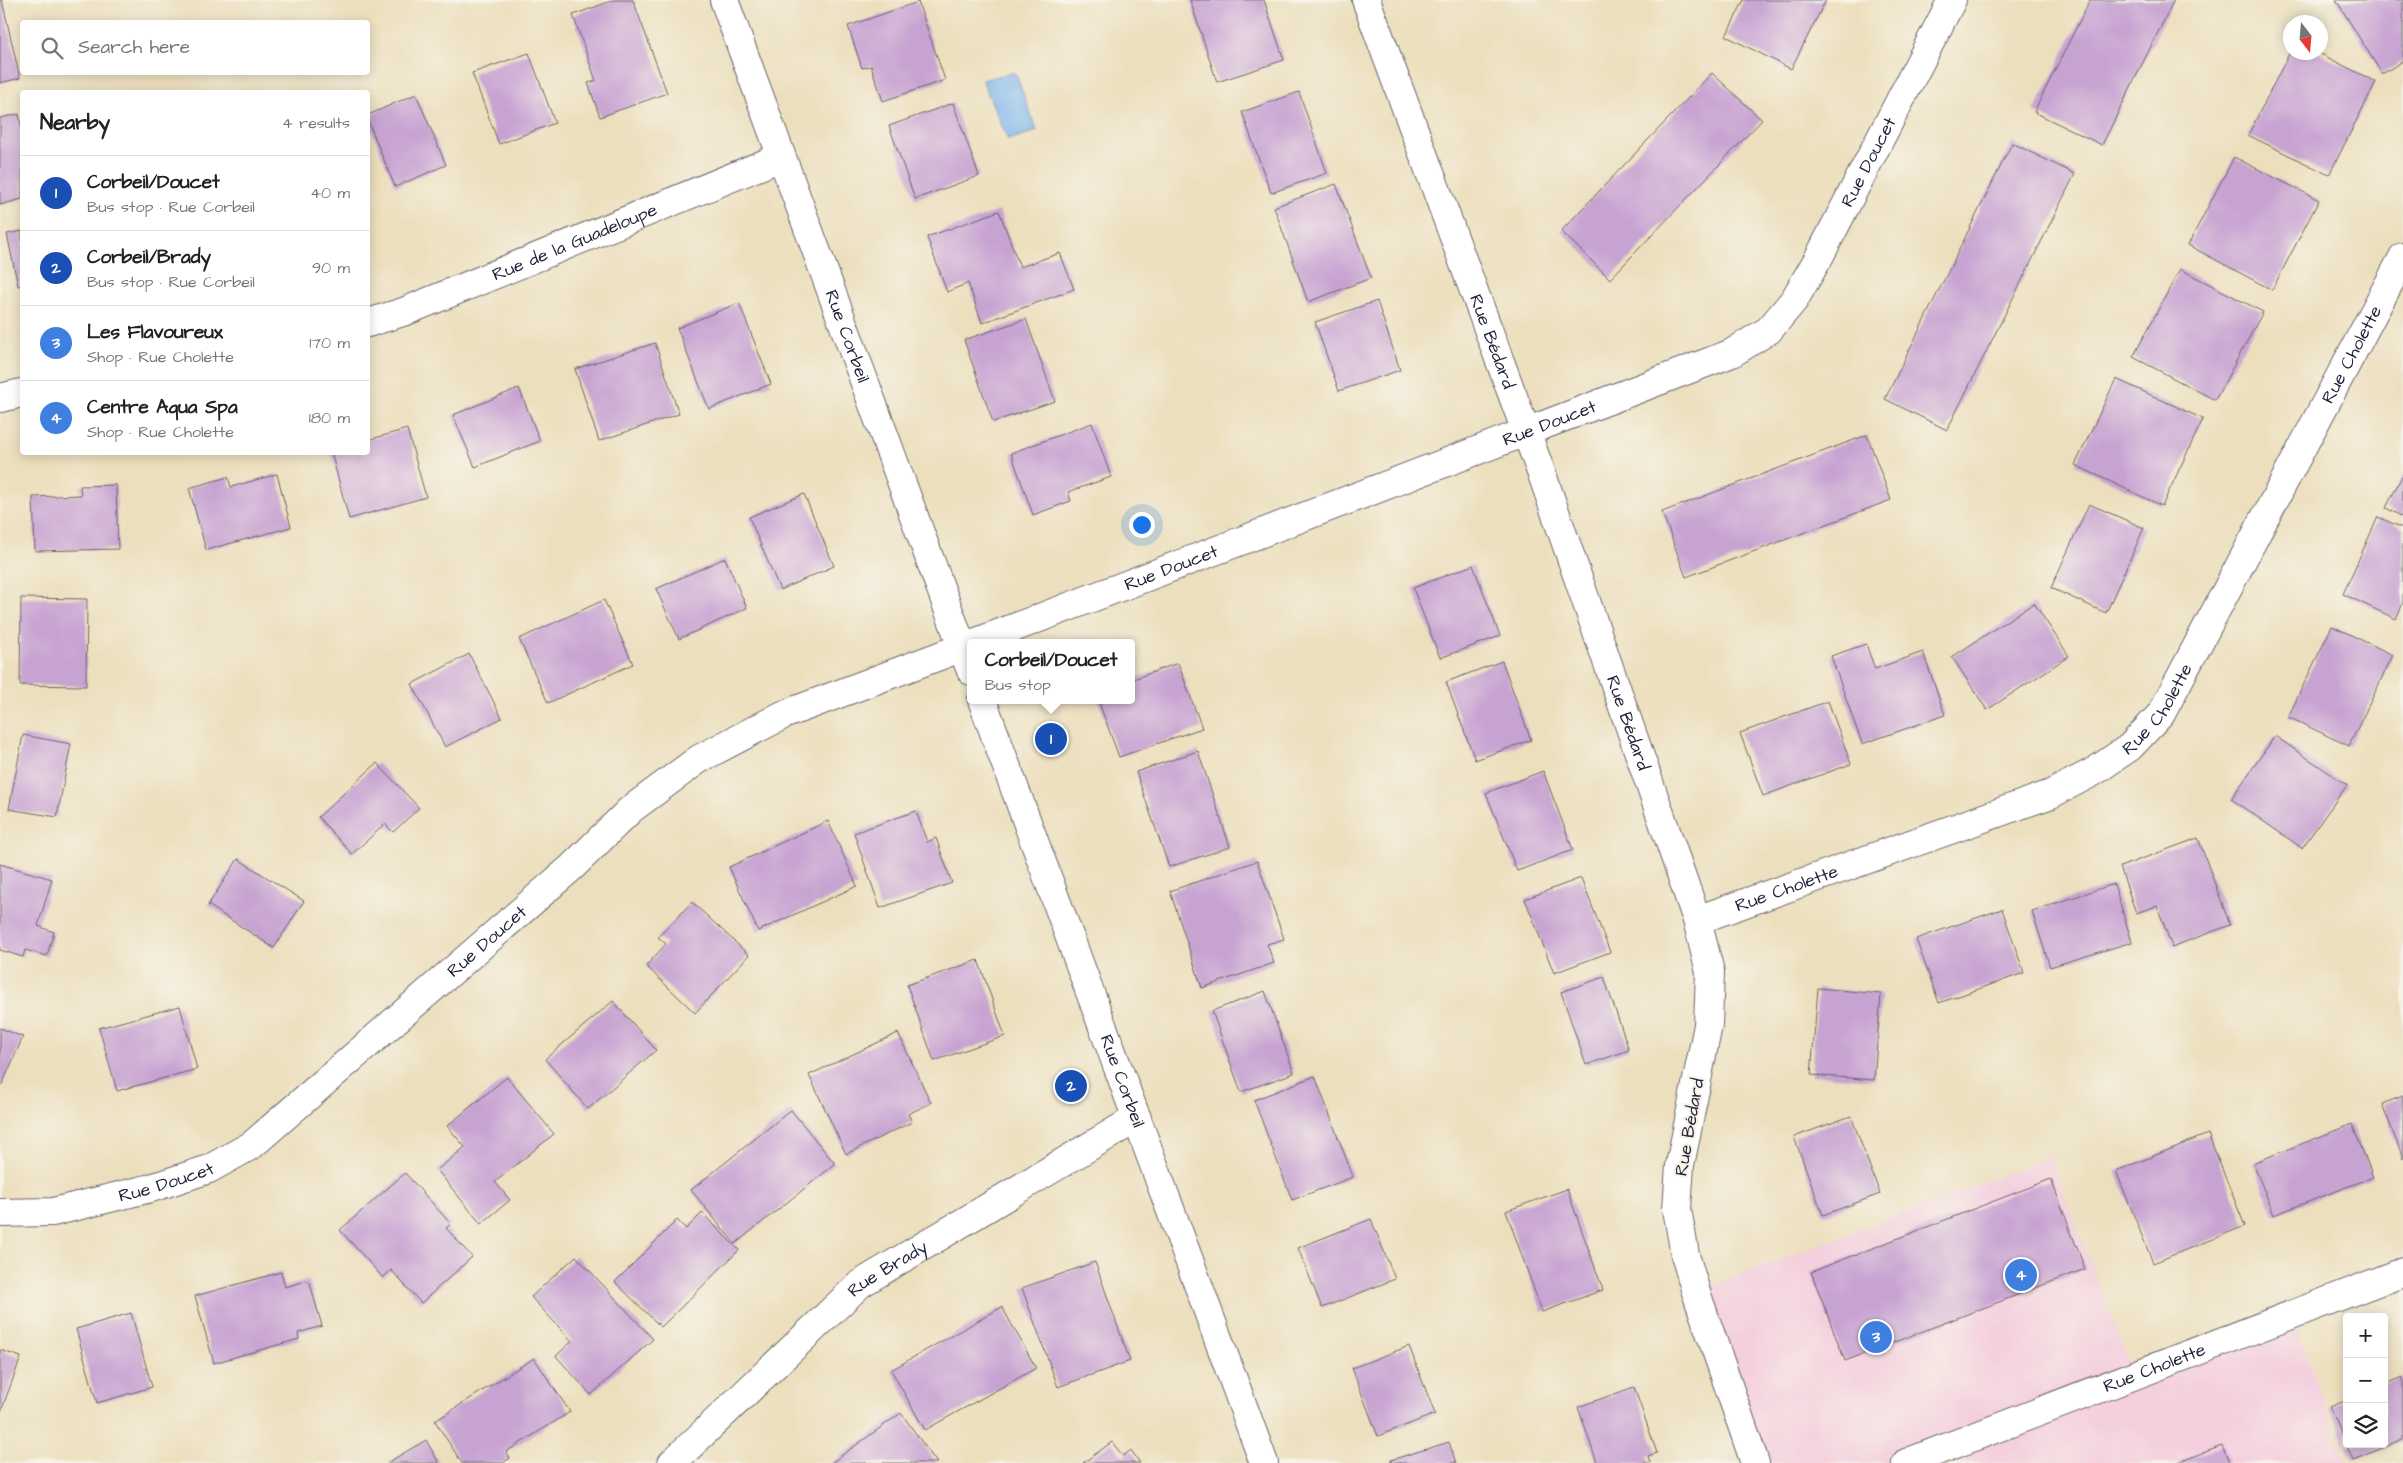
<!DOCTYPE html>
<html lang="en">
<head>
<meta charset="utf-8">
<style>
  body { margin:0; font-family:"Architects Daughter",sans-serif; background:#f6f6f6; color:#222 }
  .controls { position:absolute; right:15px; bottom:15px; display:grid; overflow:hidden; border-radius:5px; box-shadow:0 2px 12px #0003 }
  .controls button { width:45px; height:45px; display:grid; place-items:center; padding:0; border:0; border-bottom:1px solid #e0e0e0; background:#fff; color:#222; font:25px sans-serif }
  .compass { position:absolute; left:2283px; top:15px; width:45px; height:45px; border-radius:50%; background:#fff; box-shadow:0 2px 12px #0003; rotate:164deg }
  .you { position:absolute; left:1141px; top:524px; width:18px; height:18px; margin:-12px; border:4px solid #fff; border-radius:50%; background:#1a73e8; box-shadow:0 0 0 8px #1a73e833 }
  .badge { display:grid; place-items:center; width:32px; height:32px; border-radius:50%; background:#b45309; color:#fff; font-size:16px; font-weight:700 }
  .pin { position:absolute; translate:-50% -50%; border:2px solid #fff; box-shadow:0 1px 5px #0006 }
  .popup { position:absolute; left:967px; top:639px; width:168px; height:65px; box-sizing:border-box; display:grid; place-content:center; border-radius:5px; background:#fff; filter:drop-shadow(0 1px 4px #0005); font-size:16px; white-space:nowrap; color:#767676 }
  .popup b { font-size:19px; color:#222 }
  .popup::after { content:''; position:absolute; left:50%; top:100%; margin-left:-10px; border:10px solid transparent; border-top-color:#fff }
  .list { margin:0; padding:0; list-style:none }
  h2 { display:flex; justify-content:space-between; align-items:center; height:65px; margin:0; padding:0 20px; font-size:21px }
  h2 small { font-size:16px; font-weight:400; color:#767676 }
  .list li { display:grid; grid-template-columns:32px 1fr auto; gap:15px; align-items:center; box-sizing:border-box; height:75px; padding:0 20px; border-top:1px solid #e0e0e0 }
  .list b { display:block; font-size:19px; white-space:nowrap }
  .list p { margin:0; font-size:16px; white-space:nowrap; color:#767676 }
  .list em { font-size:16px; font-style:normal; color:#767676 }
  .icon { flex:none; width:28px; height:28px; fill:none; stroke:currentColor; stroke-width:2; stroke-linecap:round; stroke-linejoin:round }
  .map { position:relative; flex:none; width:2403px; height:1463px; overflow:hidden }
  .search { position:absolute; background:#fff; box-shadow:0 2px 12px #0003; left:20px; top:20px; width:350px; height:55px; display:flex; align-items:center; gap:12px; box-sizing:border-box; padding:0 18px; border-radius:5px; color:#767676; font-size:19px }
  .panel { position:absolute; background:#fff; box-shadow:0 2px 12px #0003; left:20px; top:90px; width:350px; height:365px; border-radius:5px }
  .map>svg:first-child { display:block }
  .built { fill:#f4cfde }
  .water { fill:#7eb6ee; stroke:#506c94 }
  .building { fill:#c7a3d2 }
  .lines { fill:none; stroke-linecap:round; stroke-linejoin:round }
  .street-casing { stroke:#696468; stroke-width:30 }
  .street { stroke:#fff; stroke-width:28 }
  .labels { text-anchor:middle; stroke-width:4.5; stroke-linejoin:round; paint-order:stroke }
  .street-label { font-size:18px; fill:#22223b; stroke:#f7f3e8 }
</style>
</head>
<body>
<div class="map">
<svg width="2403" height="1463" viewBox="0 0 2403 1463">
  <rect width="100%" height="100%" fill="#f7f3e8"/>
  <filter id="ink" filterUnits="userSpaceOnUse"><feTurbulence type="fractalNoise" baseFrequency=".02" numOctaves="2"/><feDisplacementMap in="SourceGraphic" scale="10" xChannelSelector="R" yChannelSelector="G"/><feConvolveMatrix kernelMatrix="1 2 1 2 8 2 1 2 1" color-interpolation-filters="sRGB"/></filter>
  <filter id="wash" filterUnits="userSpaceOnUse"><feTurbulence type="fractalNoise" baseFrequency=".0096" numOctaves="4" result="noise"/><feDisplacementMap in="SourceGraphic" scale="20" xChannelSelector="R" yChannelSelector="G"/><feGaussianBlur stdDeviation="1.12" result="paint"/><feColorMatrix in="noise" values="0 0 0 0 0 0 0 0 0 0 0 0 0 0 0 0 0 1.4 0 .05"/><feComposite in="paint" operator="in"/></filter>
  <g filter="url(#wash)">
    <rect width="100%" height="100%" fill="#ecdfbd"/>
    <path class="built" d="M 2050,1157 L 2134,1375 L 2292,1314 L 2346,1463 L 1755,1463 L 1696,1292 Z"/>
    <path class="water" d="M 1015,72 L 1037,131 L 1008,140 L 982,80 Z"/>
    <g id="blocks">
      <path class="building" d="M 0,0 L 2,0 L 20,78 L 0,83 Z
        M 614,0 L 633,0 L 667,93 L 600,117 L 588,83 L 596,81 L 573,15 Z
        M 1190,0 L 1264,0 L 1284,60 L 1217,82 Z
        M 1744,0 L 1826,0 L 1791,69 L 1726,36 Z
        M 2090,0 L 2174,0 L 2102,145 L 2034,112 Z
        M 2336,0 L 2403,0 L 2403,61 L 2382,74 Z
        M 918,2 L 945,80 L 883,101 L 871,66 L 862,68 L 848,26 Z
        M 2290,52 L 2317,52 L 2376,82 L 2329,175 L 2248,135 Z
        M 529,53 L 555,123 L 499,144 L 472,73 Z
        M 1712,73 L 1762,120 L 1610,279 L 1561,231 Z
        M 1299,92 L 1327,173 L 1271,193 L 1242,112 Z
        M 416,94 L 446,165 L 395,187 L 368,121 L 368,115 Z
        M 953,103 L 979,176 L 915,199 L 889,126 Z
        M 19,114 L 22,130 L 22,199 L 0,205 L 0,118 Z
        M 2012,143 L 2075,174 L 1947,430 L 1885,399 Z
        M 2234,157 L 2319,200 L 2272,290 L 2188,245 Z
        M 1336,184 L 1371,278 L 1308,302 L 1274,207 Z
        M 999,211 L 1020,267 L 1060,253 L 1074,289 L 982,323 L 968,283 L 947,292 L 927,237 Z
        M 22,231 L 22,285 L 18,286 L 7,234 Z
        M 2180,269 L 2263,312 L 2215,400 L 2133,357 Z
        M 1377,301 L 1400,370 L 1339,391 L 1315,322 Z
        M 739,303 L 771,384 L 709,409 L 677,328 Z
        M 1026,319 L 1055,401 L 993,422 L 964,340 Z
        M 655,343 L 679,414 L 599,441 L 575,369 Z
        M 2116,379 L 2203,419 L 2162,506 L 2075,465 Z
        M 519,388 L 540,441 L 475,467 L 453,415 Z
        M 1092,423 L 1111,477 L 1068,492 L 1071,501 L 1033,515 L 1011,453 Z
        M 407,429 L 426,497 L 349,519 L 331,452 L 368,452 L 368,440 Z
        M 1867,435 L 1891,500 L 1686,577 L 1662,512 Z
        M 277,474 L 291,527 L 206,550 L 189,488 L 228,477 L 231,487 Z
        M 2403,474 L 2403,517 L 2386,508 Z
        M 116,485 L 118,549 L 35,551 L 33,497 L 81,495 L 80,486 Z
        M 804,494 L 834,566 L 780,590 L 749,517 Z
        M 2089,504 L 2144,528 L 2106,613 L 2051,588 Z
        M 2378,517 L 2403,528 L 2403,603 L 2396,619 L 2343,594 Z
        M 725,558 L 747,608 L 679,639 L 656,589 Z
        M 1473,565 L 1500,636 L 1440,658 L 1413,588 Z
        M 21,598 L 87,599 L 86,686 L 20,685 Z
        M 604,600 L 633,664 L 548,703 L 519,639 Z
        M 2034,603 L 2069,656 L 1987,710 L 1952,657 Z
        M 2332,626 L 2393,655 L 2349,746 L 2288,717 Z
        M 1866,644 L 1875,669 L 1923,652 L 1945,715 L 1862,744 L 1831,656 Z
        M 469,654 L 502,718 L 445,747 L 412,684 Z
        M 1502,661 L 1531,740 L 1475,760 L 1446,682 Z
        M 1178,663 L 1202,728 L 1119,757 L 1098,700 L 1131,700 L 1131,680 Z
        M 1828,701 L 1851,764 L 1763,796 L 1740,733 Z
        M 23,735 L 71,744 L 57,817 L 9,809 Z
        M 2275,736 L 2347,785 L 2302,848 L 2231,799 Z
        M 1198,751 L 1230,847 L 1169,867 L 1136,772 Z
        M 377,763 L 419,808 L 393,832 L 385,824 L 352,854 L 318,817 Z
        M 1543,771 L 1573,850 L 1517,871 L 1486,793 Z
        M 916,811 L 927,842 L 936,838 L 952,883 L 880,908 L 854,833 Z
        M 828,821 L 857,886 L 758,931 L 729,867 Z
        M 2198,838 L 2230,925 L 2172,947 L 2157,906 L 2136,913 L 2120,867 Z
        M 238,859 L 304,901 L 274,948 L 208,905 Z
        M 1257,861 L 1284,939 L 1267,944 L 1274,963 L 1202,988 L 1170,891 Z
        M 0,864 L 52,879 L 38,926 L 54,932 L 47,956 L 25,950 L 23,957 L 0,950 Z
        M 1581,878 L 1610,952 L 1554,973 L 1525,899 Z
        M 2114,884 L 2132,942 L 2050,967 L 2032,911 Z
        M 692,902 L 749,955 L 695,1013 L 646,966 L 666,944 L 658,937 Z
        M 2002,909 L 2024,973 L 1939,1003 L 1916,939 Z
        M 978,960 L 1005,1036 L 934,1061 L 907,985 Z
        M 1604,977 L 1629,1050 L 1586,1065 L 1561,992 Z
        M 1818,988 L 1881,994 L 1874,1080 L 1811,1075 Z
        M 1265,991 L 1294,1073 L 1241,1092 L 1212,1011 Z
        M 613,1001 L 656,1050 L 588,1109 L 545,1059 Z
        M 180,1006 L 197,1069 L 117,1091 L 99,1028 Z
        M 0,1028 L 23,1037 L 2,1085 L 0,1084 Z
        M 898,1033 L 931,1103 L 908,1114 L 912,1122 L 846,1154 L 809,1075 Z
        M 1315,1076 L 1353,1177 L 1292,1200 L 1254,1100 Z
        M 507,1077 L 554,1134 L 495,1182 L 510,1200 L 481,1224 L 437,1170 L 465,1147 L 447,1126 Z
        M 2403,1096 L 2403,1158 L 2382,1104 Z
        M 791,1110 L 835,1164 L 735,1244 L 691,1190 Z
        M 1851,1116 L 1880,1194 L 1823,1215 L 1794,1137 Z
        M 2352,1124 L 2373,1177 L 2274,1215 L 2253,1163 Z
        M 2208,1134 L 2245,1226 L 2153,1263 L 2116,1171 Z
        M 405,1173 L 451,1224 L 446,1228 L 472,1257 L 421,1303 L 391,1270 L 383,1278 L 340,1230 Z
        M 2051,1179 L 2085,1269 L 1845,1361 L 1811,1272 Z
        M 1567,1189 L 1603,1290 L 1542,1312 L 1506,1211 Z
        M 702,1213 L 739,1250 L 661,1327 L 615,1282 L 677,1220 L 686,1229 Z
        M 1371,1219 L 1395,1279 L 1322,1308 L 1298,1248 Z
        M 576,1256 L 653,1339 L 591,1395 L 556,1356 L 572,1341 L 531,1297 Z
        M 1095,1262 L 1130,1361 L 1058,1387 L 1022,1288 Z
        M 281,1272 L 285,1287 L 309,1280 L 322,1326 L 298,1333 L 299,1339 L 214,1363 L 195,1296 Z
        M 1002,1307 L 1036,1368 L 925,1430 L 891,1370 Z
        M 131,1313 L 152,1387 L 97,1403 L 76,1329 Z
        M 1409,1346 L 1435,1414 L 1378,1436 L 1352,1368 Z
        M 0,1350 L 21,1357 L 0,1414 Z
        M 534,1358 L 570,1412 L 506,1452 L 510,1458 L 503,1463 L 462,1463 L 435,1421 Z
        M 2403,1377 L 2403,1440 L 2353,1460 L 2330,1407 L 2347,1400 L 2347,1444 L 2384,1444 L 2384,1385 Z
        M 1634,1387 L 1657,1453 L 1648,1456 L 1650,1463 L 1597,1463 L 1578,1407 Z
        M 901,1413 L 937,1463 L 831,1463 Z
        M 426,1440 L 439,1463 L 387,1463 Z
        M 1112,1442 L 1123,1456 L 1131,1450 L 1140,1463 L 1083,1463 Z
        M 1449,1442 L 1456,1463 L 1391,1463 L 1391,1460 Z
        M 2222,1446 L 2229,1463 L 2176,1463 L 2184,1460 Z"/>
    </g>
  </g>
  <g filter="url(#ink)">
    <use href="#blocks" fill-opacity="0" stroke="#696468" stroke-width="1"/>
    <g class="lines">
      <defs>
        <g id="street">
          <path id="s1" d="M 724,0 L 971,671"/>
          <path id="s2" d="M 1366,0 L 1544,480 L 1697,920 L 1710,972 L 1708,1025 L 1680,1165 L 1677,1209 L 1685,1255 L 1696,1292 L 1755,1463"/>
          <path id="s3" d="M 368,323 L 406,311 L 781,157"/>
          <path d="M 0,398 L 22,393"/>
          <path id="s4" d="M 974,643 L 1732,353 L 1769,330 L 1794,300 L 1818,259 L 1952,0"/>
          <path id="s5" d="M 982,700 L 1264,1463"/>
          <path id="s6" d="M 1697,920 L 2051,794 L 2095,771 L 2130,747 L 2161,714 L 2403,257"/>
          <path id="s7" d="M 0,1213 L 53,1212 L 151,1188 L 209,1169 L 252,1145 L 572,867 L 630,810 L 699,759 L 783,715 L 971,644"/>
          <path id="s8" d="M 672,1463 L 860,1284 L 1137,1118"/>
          <path id="s9" d="M 1906,1463 L 2403,1272"/>
        </g>
      </defs>
      <use href="#street" class="street-casing"/>
      <use href="#street" class="street"/>
    </g>
  </g>
  <g class="labels">
    <g class="street-label">
      <text dy="6" stroke="none"><textPath href="#s4" startOffset="1051">Rue Doucet</textPath></text>
      <text dy="6" stroke="none"><textPath href="#s3" startOffset="222">Rue de la Guadeloupe</textPath></text>
      <text dy="6" stroke="none"><textPath href="#s1" startOffset="358">Rue Corbeil</textPath></text>
      <text dy="6" stroke="none"><textPath href="#s2" startOffset="364">Rue Bédard</textPath></text>
      <text dy="6" stroke="none"><textPath href="#s6" startOffset="920">Rue Cholette</textPath></text>
      <text dy="6" stroke="none"><textPath href="#s4" startOffset="616">Rue Doucet</textPath></text>
      <text dy="6" stroke="none"><textPath href="#s4" startOffset="211">Rue Doucet</textPath></text>
      <text dy="6" stroke="none"><textPath href="#s6" startOffset="515">Rue Cholette</textPath></text>
      <text dy="6" stroke="none"><textPath href="#s2" startOffset="769">Rue Bédard</textPath></text>
      <text dy="6" stroke="none"><textPath href="#s6" startOffset="95">Rue Cholette</textPath></text>
      <text dy="6" stroke="none"><textPath href="#s7" startOffset="575">Rue Doucet</textPath></text>
      <text dy="6" stroke="none"><textPath href="#s5" startOffset="406">Rue Corbeil</textPath></text>
      <text transform="translate(1689 1127) rotate(-80)" y="6">Rue Bédard</text>
      <text dy="6" stroke="none"><textPath href="#s7" startOffset="170">Rue Doucet</textPath></text>
      <text dy="6" stroke="none"><textPath href="#s8" startOffset="291">Rue Brady</textPath></text>
      <text dy="6" stroke="none"><textPath href="#s9" startOffset="266">Rue Cholette</textPath></text>
    </g>
  </g>
</svg>
<div class="controls">
<button>+</button>
<button>−</button>
<button><svg class="icon" aria-label="layers" viewBox="0 0 24 24"><path d="M12 4l9 5-9 5-9-5zM3 14l9 5 9-5"/></svg></button>
</div>
<svg class="compass" viewBox="-18 -18 36 36"><path d="M0-13l5 13h-10z" fill="#e53935"/><path d="M0 13l5-13h-10z" fill="#767676"/></svg>
<div class="you"></div>
<div class="pin badge" style="left:1051px;top:739px;background:#1a4fb4">1</div>
<div class="popup"><b>Corbeil/Doucet</b>Bus stop</div>
<div class="pin badge" style="left:1071px;top:1086px;background:#1a4fb4">2</div>
<div class="pin badge" style="left:1876px;top:1337px;background:#3f7fe0">3</div>
<div class="pin badge" style="left:2021px;top:1275px;background:#3f7fe0">4</div>
<div class="search"><svg class="icon" aria-label="search" viewBox="0 0 24 24"><circle cx="10" cy="10" r="6"/><path d="M15 15l6 6"/></svg>Search here</div>
<section class="panel">
<h2>Nearby<small>4 results</small></h2>
<ul class="list">
<li><span class="badge" style="background:#1a4fb4">1</span><div><b>Corbeil/Doucet</b><p>Bus stop · Rue Corbeil</p></div><em>40 m</em></li>
<li><span class="badge" style="background:#1a4fb4">2</span><div><b>Corbeil/Brady</b><p>Bus stop · Rue Corbeil</p></div><em>90 m</em></li>
<li><span class="badge" style="background:#3f7fe0">3</span><div><b>Les Flavoureux</b><p>Shop · Rue Cholette</p></div><em>170 m</em></li>
<li><span class="badge" style="background:#3f7fe0">4</span><div><b>Centre Aqua Spa</b><p>Shop · Rue Cholette</p></div><em>180 m</em></li>
</ul>
</section>
</div>
</body>
</html>
